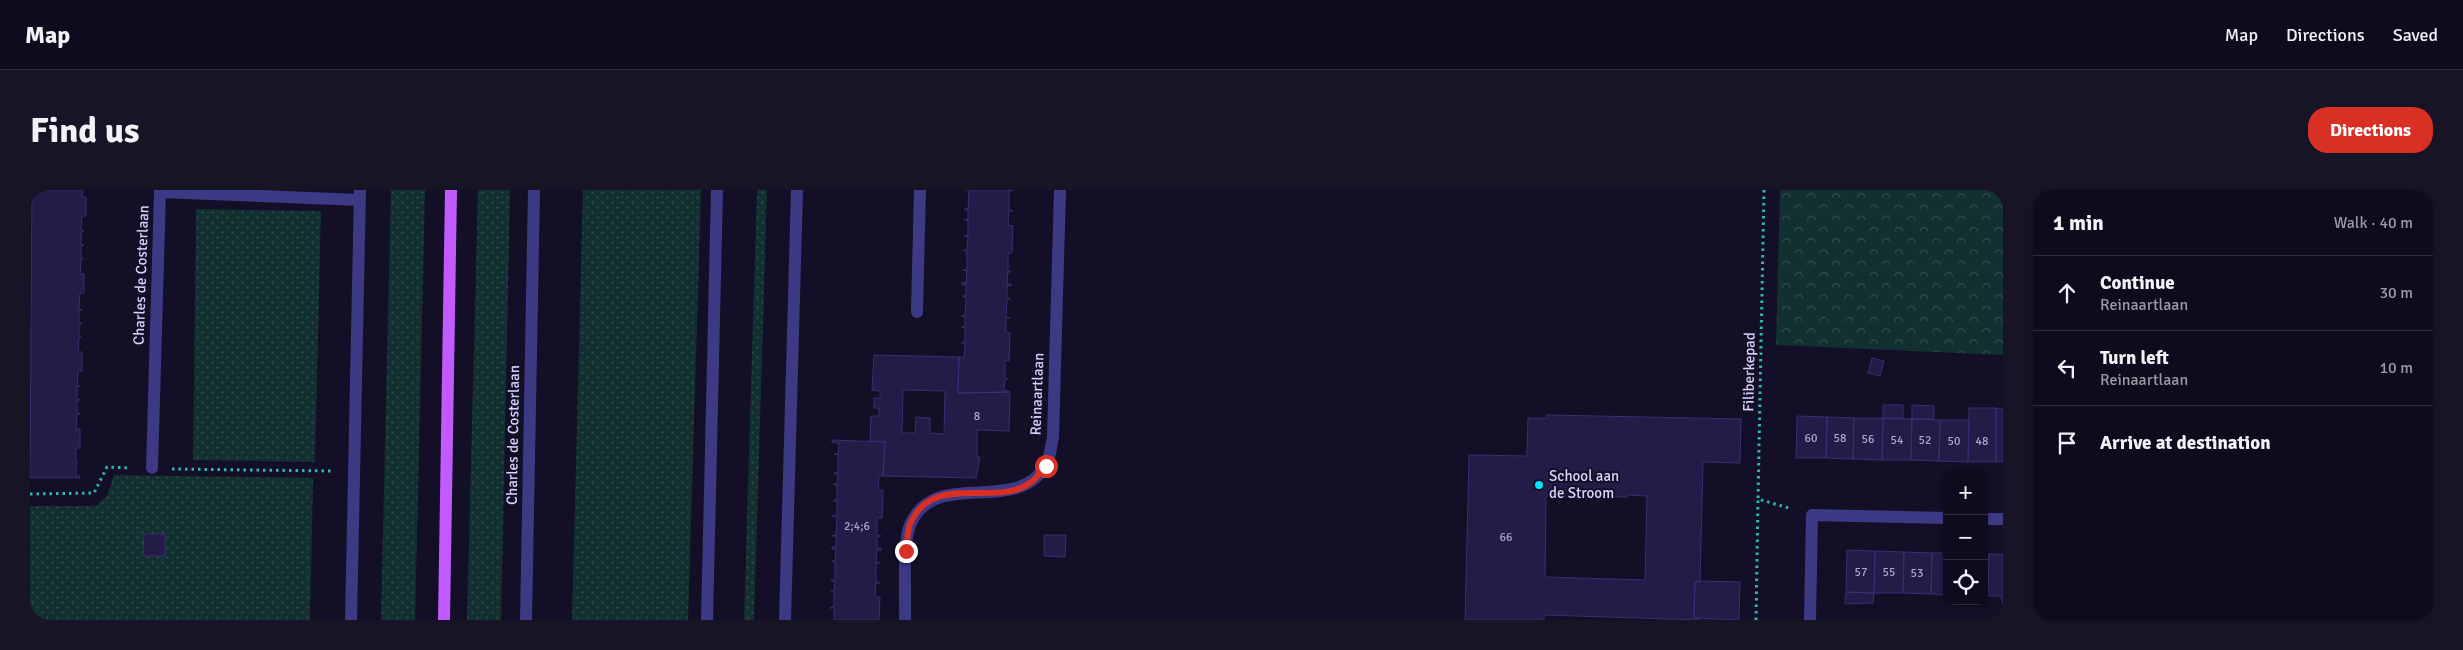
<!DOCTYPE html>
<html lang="en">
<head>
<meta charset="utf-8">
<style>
  body { margin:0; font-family:Signika,sans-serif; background:#171425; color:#f1f3f6 }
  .controls { position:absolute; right:15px; bottom:15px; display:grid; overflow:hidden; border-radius:10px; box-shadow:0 1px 4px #0004 }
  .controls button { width:45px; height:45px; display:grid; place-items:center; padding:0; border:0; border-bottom:1px solid #2e2b3b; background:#0e0b1c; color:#f1f3f6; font:25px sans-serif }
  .stop { position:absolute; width:15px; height:15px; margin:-11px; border:4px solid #d93025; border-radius:50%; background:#fff }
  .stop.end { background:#d93025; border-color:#fff; box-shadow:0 1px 5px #0008 }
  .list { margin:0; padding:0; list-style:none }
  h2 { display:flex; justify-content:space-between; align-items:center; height:65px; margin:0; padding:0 20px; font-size:21px }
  h2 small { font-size:16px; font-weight:400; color:#9b9ba3 }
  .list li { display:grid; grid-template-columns:32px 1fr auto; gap:15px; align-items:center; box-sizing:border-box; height:75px; padding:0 20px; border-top:1px solid #2e2b3b }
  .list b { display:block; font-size:19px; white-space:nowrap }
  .list p { margin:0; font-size:16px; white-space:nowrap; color:#9b9ba3 }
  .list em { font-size:16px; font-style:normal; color:#9b9ba3 }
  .icon { flex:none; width:28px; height:28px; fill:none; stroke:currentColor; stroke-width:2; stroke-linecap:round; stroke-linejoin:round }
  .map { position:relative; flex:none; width:1973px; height:430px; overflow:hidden; border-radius:20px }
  header { display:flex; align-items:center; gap:30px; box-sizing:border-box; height:70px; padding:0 25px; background:#0e0b1c; border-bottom:1px solid #2e2b3b }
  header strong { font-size:24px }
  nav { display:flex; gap:28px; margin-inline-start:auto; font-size:18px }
  .intro { display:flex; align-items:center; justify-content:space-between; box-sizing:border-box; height:120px; padding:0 30px }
  h1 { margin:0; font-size:35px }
  .button { padding:12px 22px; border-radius:20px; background:#d93025; color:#fff; font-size:18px; font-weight:700 }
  main { display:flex; gap:30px; padding:0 30px }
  aside { flex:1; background:#0e0b1c; border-radius:20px; box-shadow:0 1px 4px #0004 }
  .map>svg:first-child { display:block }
  .grass { fill:url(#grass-dots) }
  .forest { fill:url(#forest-crowns) }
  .building { fill:#241b47; stroke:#3b2d73; fill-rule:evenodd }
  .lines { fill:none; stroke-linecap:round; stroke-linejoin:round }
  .path { stroke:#2fb8b0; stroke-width:3; stroke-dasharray:2.5 4; stroke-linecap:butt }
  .minor { stroke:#3d3a85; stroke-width:12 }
  .major { stroke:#c25bff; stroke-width:12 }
  .route { stroke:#d93025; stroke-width:6 }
  .poi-dot { fill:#00e5ff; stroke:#130f26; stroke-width:2 }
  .labels { text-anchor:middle; stroke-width:4; stroke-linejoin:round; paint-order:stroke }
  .number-label { font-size:12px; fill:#aca6d1 }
  .street-label { font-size:15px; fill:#d9d4ff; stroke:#130f26 }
  .poi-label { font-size:15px; fill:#d9d4ff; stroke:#130f26; text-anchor:start }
</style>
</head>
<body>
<header>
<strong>Map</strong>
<nav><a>Map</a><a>Directions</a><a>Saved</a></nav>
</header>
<div class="intro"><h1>Find us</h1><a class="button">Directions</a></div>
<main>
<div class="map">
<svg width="1973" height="430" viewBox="0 0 1973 430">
  <defs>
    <pattern id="grass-dots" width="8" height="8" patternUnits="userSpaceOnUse" patternTransform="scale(1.25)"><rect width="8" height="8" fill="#12302f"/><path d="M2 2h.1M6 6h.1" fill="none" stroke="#344d4e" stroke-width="1.8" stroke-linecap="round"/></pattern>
    <pattern id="forest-crowns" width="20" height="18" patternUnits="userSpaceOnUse" patternTransform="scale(1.25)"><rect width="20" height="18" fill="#12302f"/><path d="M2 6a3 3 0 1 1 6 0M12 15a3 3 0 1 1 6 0" fill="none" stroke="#344d4e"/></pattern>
  </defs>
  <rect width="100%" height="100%" fill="#130f26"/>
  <path class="grass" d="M 361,0 L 395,0 L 385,430 L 351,430 Z
    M 448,0 L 480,0 L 471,430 L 437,430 Z
    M 553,0 L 671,0 L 658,430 L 542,430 Z
    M 727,0 L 737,0 L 724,430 L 714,430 Z
    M 166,19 L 291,21 L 285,272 L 163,270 Z
    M 84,285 L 283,288 L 280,430 L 0,430 L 0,316 L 66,316 L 77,306 Z"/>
  <path class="forest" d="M 1750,0 L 1973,0 L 1973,165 L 1746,155 Z"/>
  <path class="building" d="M 2,0 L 53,0 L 52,7 L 56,7 L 56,26 L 52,26 L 51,41 L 54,41 L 51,43 L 51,55 L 54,55 L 51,56 L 51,68 L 53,69 L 51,69 L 50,84 L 54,84 L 54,103 L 50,103 L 49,118 L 52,120 L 49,120 L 49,131 L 52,134 L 49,134 L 49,145 L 51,147 L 49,147 L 48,162 L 52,162 L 52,181 L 48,181 L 47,196 L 50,196 L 47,197 L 47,209 L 50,210 L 47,210 L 47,222 L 50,224 L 47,224 L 46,239 L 50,239 L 50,258 L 46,258 L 46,273 L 48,274 L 46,274 L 46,286 L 50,286 L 50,288 L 0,288 Z
    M 935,0 L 983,0 L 979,1 L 979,20 L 983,21 L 979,21 L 978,35 L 983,36 L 982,63 L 978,63 L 978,81 L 981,82 L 978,82 L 977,94 L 981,94 L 981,96 L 977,96 L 977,107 L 980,109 L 977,109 L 976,127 L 980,128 L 976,128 L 976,142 L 980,143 L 979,171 L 975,170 L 975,188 L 978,189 L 975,189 L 974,200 L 980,202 L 928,203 L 929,167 L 934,167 L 935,153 L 931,153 L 935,152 L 935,138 L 931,137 L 935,137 L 935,127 L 931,126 L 935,126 L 936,108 L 932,106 L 936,106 L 936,95 L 932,95 L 932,92 L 936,93 L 937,81 L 933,80 L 937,80 L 937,62 L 933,60 L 937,60 L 938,46 L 934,46 L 938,45 L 938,31 L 934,29 L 938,30 L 938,20 L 934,19 L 938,19 L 939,0 Z
    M 844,165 L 929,167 L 928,203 L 980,202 L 979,241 L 947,240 L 947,267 L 950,267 L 946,288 L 853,286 L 855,252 L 840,251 L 841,226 L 849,226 L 849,218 L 844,218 L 844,208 L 850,208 L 850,201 L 842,200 ZM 873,200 L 915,201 L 914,244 L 900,243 L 900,228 L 886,227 L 885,243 L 872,243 Z
    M 1842,168 L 1854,171 L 1850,186 L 1838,183 Z
    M 1853,215 L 1873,215 L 1873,229 L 1853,228 Z
    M 1882,215 L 1904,216 L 1904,229 L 1882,229 Z
    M 1939,218 L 1966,218 L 1966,272 L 1938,272 Z
    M 1966,218 L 1973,219 L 1973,272 L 1966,272 Z
    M 1517,225 L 1711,229 L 1710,273 L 1673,272 L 1670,392 L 1665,392 L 1664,428 L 1669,428 L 1669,430 L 1514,425 L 1514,430 L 1435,430 L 1439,265 L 1497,266 L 1498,228 L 1517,228 ZM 1597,305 L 1617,306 L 1615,390 L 1515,387 L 1516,306 L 1597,307 Z
    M 1767,226 L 1797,227 L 1796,268 L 1766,268 Z
    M 1797,227 L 1824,228 L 1823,269 L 1796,268 Z
    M 1824,228 L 1853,228 L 1852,270 L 1823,269 Z
    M 1853,228 L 1882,229 L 1881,270 L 1852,270 Z
    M 1882,229 L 1910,230 L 1909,271 L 1881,270 Z
    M 1910,230 L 1939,230 L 1938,272 L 1909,271 Z
    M 802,250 L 855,252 L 853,286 L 849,286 L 848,300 L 853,300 L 852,328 L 847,328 L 847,345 L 851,346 L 847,347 L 847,358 L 851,358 L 851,361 L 847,360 L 846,372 L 850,373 L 846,373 L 846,392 L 850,393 L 846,393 L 845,407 L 850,407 L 849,430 L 804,430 L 804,418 L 800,418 L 804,417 L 804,403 L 801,401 L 804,401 L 805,392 L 801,390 L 805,390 L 805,372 L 802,371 L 805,371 L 806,359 L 802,359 L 802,357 L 806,357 L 806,346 L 802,346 L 806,345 L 807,326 L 802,326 L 807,325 L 807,311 L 803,311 L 807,309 L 807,296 L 803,294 L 807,294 L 808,285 L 804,283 L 808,283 L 808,265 L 804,264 L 808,264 L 809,253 L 802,252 Z
    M 114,344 L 135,344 L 135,366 L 113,366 Z
    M 1014,345 L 1036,345 L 1035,367 L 1014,366 Z
    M 1817,360 L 1845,361 L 1844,403 L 1816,402 Z
    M 1845,361 L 1874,362 L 1873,403 L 1844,403 Z
    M 1874,362 L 1902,363 L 1901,404 L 1873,403 Z
    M 1902,363 L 1917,363 L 1917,405 L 1901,404 Z
    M 1954,364 L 1959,364 L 1958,406 L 1954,405 Z
    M 1959,364 L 1973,364 L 1973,414 L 1971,406 L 1958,406 Z
    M 1670,391 L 1710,392 L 1709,430 L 1664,428 L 1665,392 Z
    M 1816,402 L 1844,403 L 1843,413 L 1815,414 Z"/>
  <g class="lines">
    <path class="path" d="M 1734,0 L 1728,309 L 1762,319
      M 142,279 L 303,281
      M 0,304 L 64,303 L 77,277 L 101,278
      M 1726,430 L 1728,309"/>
    <path class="minor" d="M 887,122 L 890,0
      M 122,278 L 130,2 L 330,10
      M 1954,329 L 1973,329
      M 321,430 L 330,0
      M 496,430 L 504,0
      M 677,430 L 687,0
      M 755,430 L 767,0
      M 875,430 C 876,406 872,355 880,335 C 904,277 983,326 1015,277 C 1020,269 1021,256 1023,247 L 1030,0
      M 1780,430 L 1782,325 L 1917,328"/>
    <path class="major" d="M 414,430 L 421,0"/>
  </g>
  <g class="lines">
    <path class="route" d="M 876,361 C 877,353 877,342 880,334 C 903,281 965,318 1000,293 C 1006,289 1011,281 1016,276"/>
  </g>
  <circle class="poi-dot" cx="1509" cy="295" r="5"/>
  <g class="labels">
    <g class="number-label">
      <text x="947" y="230">8</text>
      <text x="1781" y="252">60</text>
      <text x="1810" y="252">58</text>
      <text x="1838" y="253">56</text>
      <text x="1867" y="254">54</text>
      <text x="1895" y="254">52</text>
      <text x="1924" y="255">50</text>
      <text x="1952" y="255">48</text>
      <text x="827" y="340">2;4;6</text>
      <text x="1476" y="351">66</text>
      <text x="1831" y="386">57</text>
      <text x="1859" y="386">55</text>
      <text x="1887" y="387">53</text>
    </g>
    <g class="street-label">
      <text transform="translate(111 85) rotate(-88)" y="5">Charles de Costerlaan</text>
      <text transform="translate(1719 182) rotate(-89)" y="5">Filiberkepad</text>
      <text transform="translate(1007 204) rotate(-88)" y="5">Reinaartlaan</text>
      <text transform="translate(483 245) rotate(-89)" y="5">Charles de Costerlaan</text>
    </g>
    <g class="poi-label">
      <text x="1519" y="291">School aan<tspan x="1519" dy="17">de Stroom</tspan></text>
    </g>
  </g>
</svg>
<div class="controls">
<button>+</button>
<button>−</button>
<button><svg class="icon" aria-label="locate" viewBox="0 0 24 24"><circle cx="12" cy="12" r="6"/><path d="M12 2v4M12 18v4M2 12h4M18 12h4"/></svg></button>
</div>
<div class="stop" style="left:1016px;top:276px"></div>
<div class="stop end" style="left:876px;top:361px"></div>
</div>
<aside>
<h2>1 min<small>Walk · 40 m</small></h2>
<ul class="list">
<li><svg class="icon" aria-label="ahead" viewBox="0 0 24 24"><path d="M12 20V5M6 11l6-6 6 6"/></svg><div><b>Continue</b><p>Reinaartlaan</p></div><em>30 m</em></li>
<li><svg class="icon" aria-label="left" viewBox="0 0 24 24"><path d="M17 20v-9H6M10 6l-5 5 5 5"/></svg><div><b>Turn left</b><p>Reinaartlaan</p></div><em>10 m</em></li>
<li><svg class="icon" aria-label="arrive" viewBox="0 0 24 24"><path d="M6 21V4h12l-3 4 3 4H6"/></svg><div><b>Arrive at destination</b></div></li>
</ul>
</aside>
</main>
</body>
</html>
